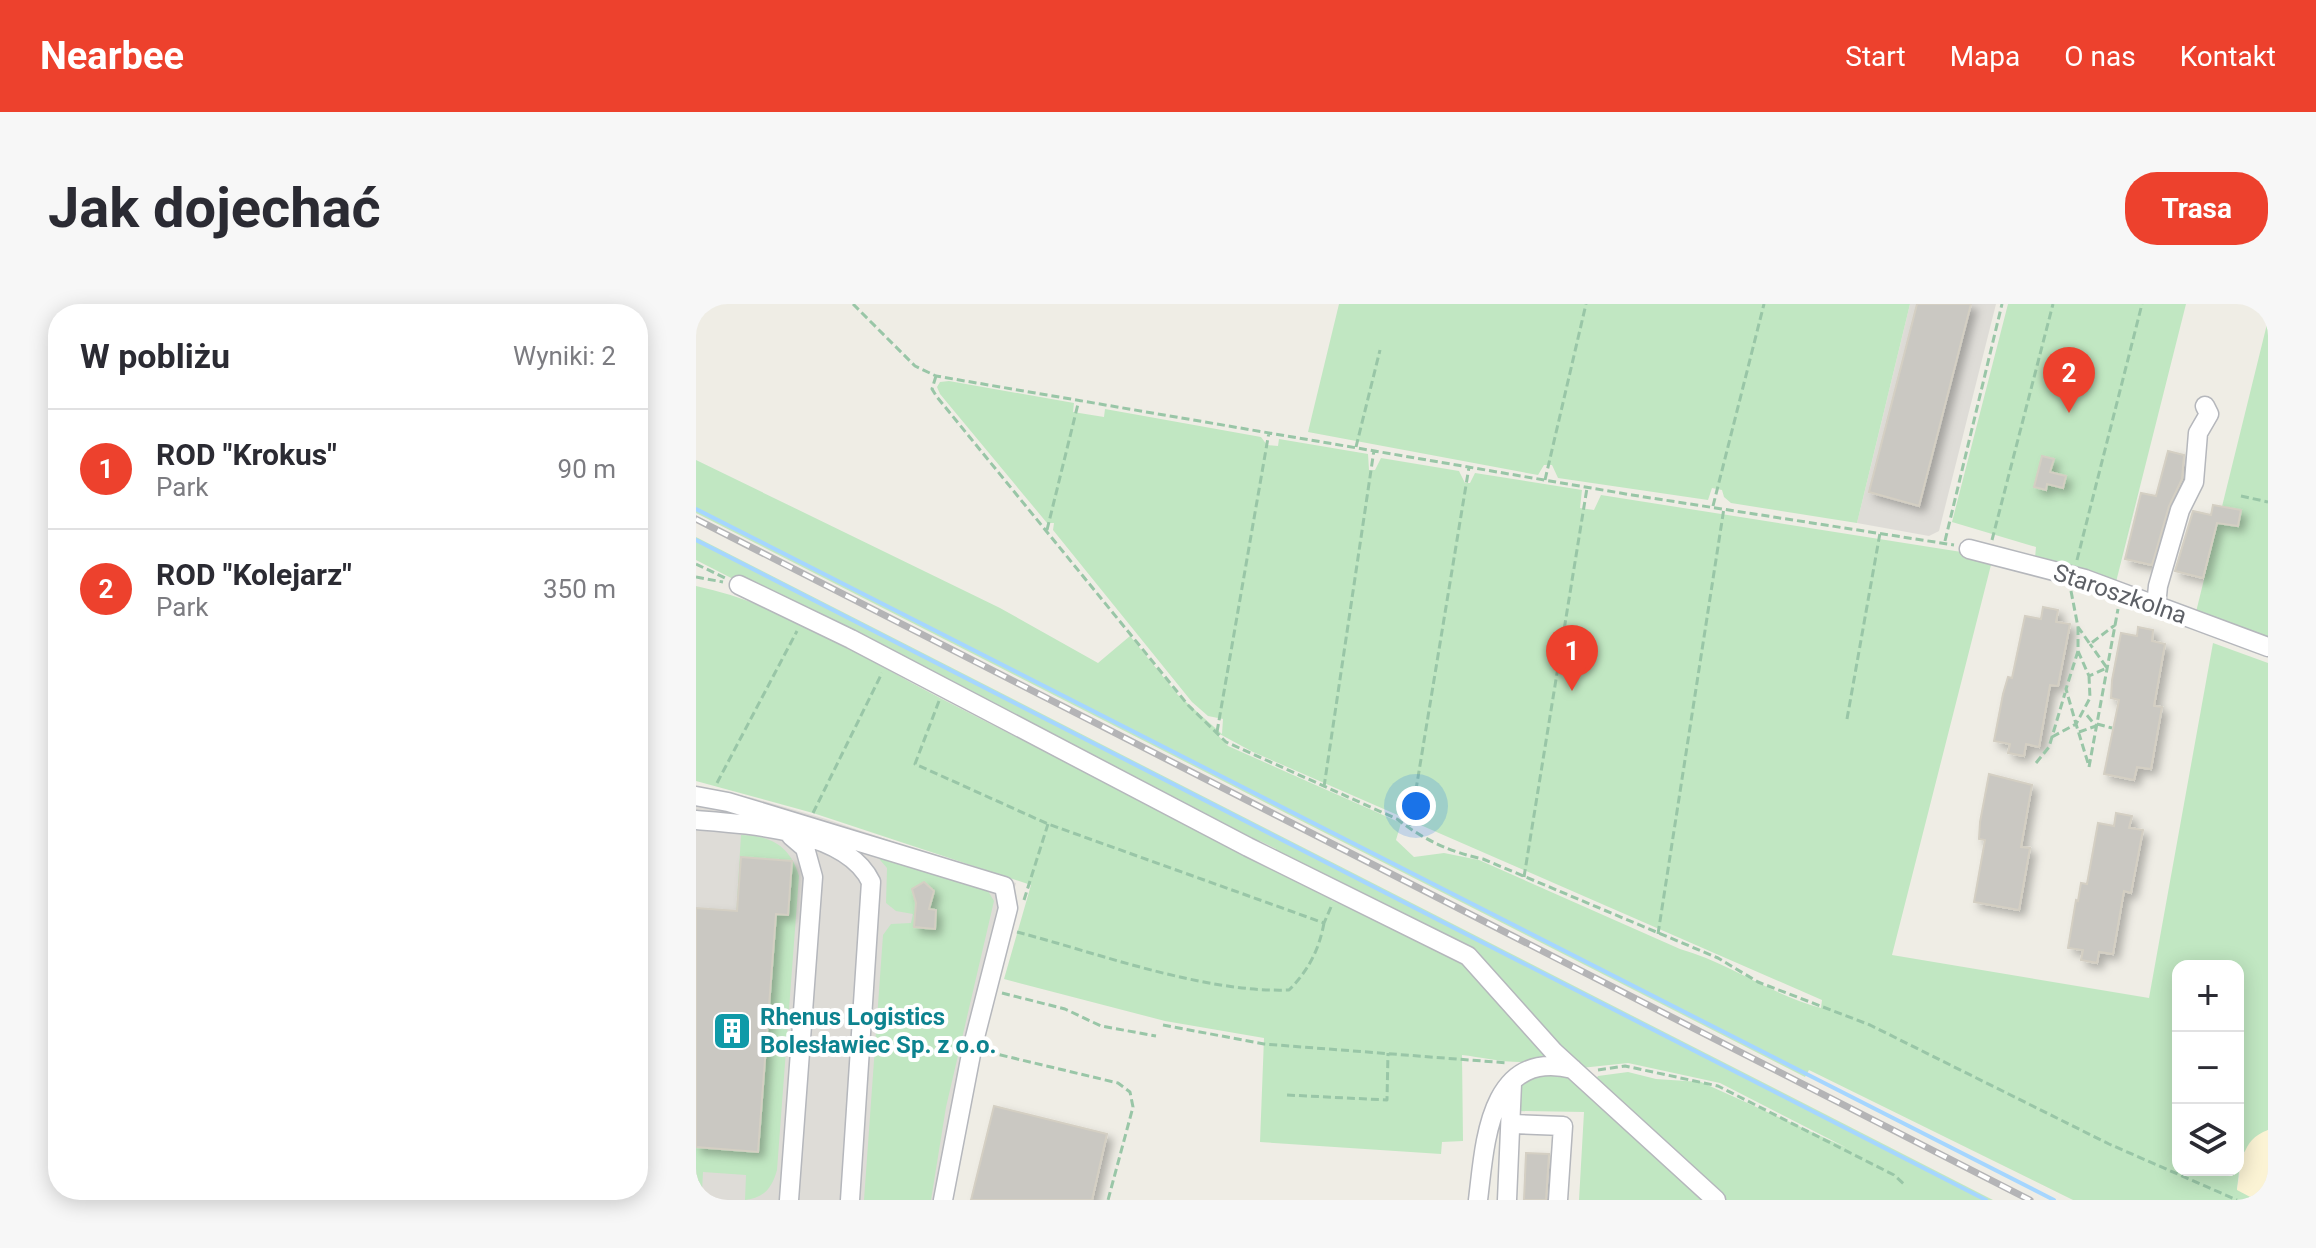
<!DOCTYPE html>
<html lang="pl">
<head>
<meta charset="utf-8">
<style>
  body { margin:0; font-family:Roboto,sans-serif; background:#f7f7f7; color:#2b2b33 }
  .controls { position:absolute; right:24px; bottom:24px; display:grid; overflow:hidden; border-radius:16px; box-shadow:0 4px 20px #0003 }
  .controls button { width:72px; height:72px; display:grid; place-items:center; padding:0; border:0; border-bottom:2px solid #e1e1e2; background:#fff; color:#2b2b33; font:40px sans-serif }
  .you { position:absolute; left:720px; top:502px; width:28px; height:28px; margin:-20px; border:6px solid #fff; border-radius:50%; background:#1a73e8; box-shadow:0 0 0 12px #1a73e833 }
  .badge { display:grid; place-items:center; width:52px; height:52px; border-radius:50%; background:#ed412d; color:#fff; font-size:26px; font-weight:700 }
  .pin { position:absolute; translate:-50% -66px; filter:drop-shadow(0 2px 4px #0008) }
  .pin::after { content:''; position:absolute; top:42px; width:28px; height:24px; background:inherit; clip-path:polygon(0 0,100% 0,50% 100%) }
  .list { margin:0; padding:0; list-style:none }
  h2 { display:flex; justify-content:space-between; align-items:center; height:104px; margin:0; padding:0 32px; font-size:34px }
  h2 small { font-size:26px; font-weight:400; color:#7c7c81 }
  .list li { display:grid; grid-template-columns:52px 1fr auto; gap:24px; align-items:center; box-sizing:border-box; height:120px; padding:0 32px; border-top:2px solid #e1e1e2 }
  .list b { display:block; font-size:30px; white-space:nowrap }
  .list p { margin:0; font-size:26px; white-space:nowrap; color:#7c7c81 }
  .list em { font-size:26px; font-style:normal; color:#7c7c81 }
  .icon { flex:none; width:44px; height:44px; fill:none; stroke:currentColor; stroke-width:2; stroke-linecap:round; stroke-linejoin:round }
  .map { position:relative; flex:none; width:1572px; height:896px; overflow:hidden; border-radius:32px }
  header { display:flex; align-items:center; gap:48px; box-sizing:border-box; height:112px; padding:0 40px; background:#ed412d; color:#fff }
  header strong { font-size:38px }
  nav { display:flex; gap:44px; margin-inline-start:auto; font-size:28px }
  .intro { display:flex; align-items:center; justify-content:space-between; box-sizing:border-box; height:192px; padding:0 48px }
  h1 { margin:0; font-size:56px }
  .button { padding:20px 36px; border-radius:32px; background:#ed412d; color:#fff; font-size:28px; font-weight:700 }
  main { display:flex; gap:48px; padding:0 48px }
  aside { flex:1; background:#fff; border-radius:32px; box-shadow:0 4px 20px #0003 }
  .map>svg:first-child { display:block }
  .industrial { fill:#dedcd7 }
  .green { fill:#c1e7c2; fill-rule:evenodd }
  .sand { fill:#fbf3d4 }
  .lines { fill:none; stroke-linecap:round; stroke-linejoin:round }
  .stream { stroke:#a5d6ff; stroke-width:4 }
  .building { fill:#cac8c2; stroke:#d4cfc3; stroke-width:2; filter:url(#shadow) }
  .minor-casing { stroke:#b5b7bc; stroke-width:21 }
  .path { stroke:#99c6a7; stroke-width:3; stroke-dasharray:8 4; stroke-linecap:butt }
  .minor { stroke:#fff; stroke-width:18 }
  .rail-casing { stroke:#b4b4b6; stroke-width:7 }
  .rail { stroke:#fff; stroke-width:4; stroke-dasharray:12; stroke-linecap:butt }
  .labels { text-anchor:middle; stroke-width:8; stroke-linejoin:round; paint-order:stroke }
  .street-label { font-size:24px; fill:#5d6066; stroke:#fff }
  .culture-label { font-size:24px; font-weight:bold; fill:#0d838f; stroke:#fff; text-anchor:start }
</style>
</head>
<body>
<header>
<strong>Nearbee</strong>
<nav><a>Start</a><a>Mapa</a><a>O nas</a><a>Kontakt</a></nav>
</header>
<div class="intro"><h1>Jak dojechać</h1><a class="button">Trasa</a></div>
<main>
<aside>
<h2>W pobliżu<small>Wyniki: 2</small></h2>
<ul class="list">
<li><span class="badge">1</span><div><b>ROD &quot;Krokus&quot;</b><p>Park</p></div><em>90 m</em></li>
<li><span class="badge">2</span><div><b>ROD &quot;Kolejarz&quot;</b><p>Park</p></div><em>350 m</em></li>
</ul>
</aside>
<div class="map">
<svg width="1572" height="896" viewBox="0 0 1572 896">
  <defs>
    <filter id="shadow"><feDropShadow dx="5.5" dy="5.5" stdDeviation="4" flood-color="#0004"/></filter>
  </defs>
  <rect width="100%" height="100%" fill="#efede5"/>
  <path class="industrial" d="M 1214,0 L 1300,0 L 1243,227 L 1233,232 L 1161,219 Z
    M 0,482 L 57,494 L 130,515 L 320,579 L 294,677 L 257,896 L 0,896 Z"/>
  <path class="green" d="M 643,0 L 1214,0 L 1161,219 L 1035,199 L 1028,193 L 1026,186 L 1016,184 L 1012,196 L 862,174 L 856,161 L 848,161 L 842,171 L 612,128 Z
    M 1312,0 L 1490,0 L 1419,282 L 1385,270 L 1382,264 L 1375,262 L 1371,265 L 1339,254 L 1340,243 L 1256,218 Z
    M 1572,16 L 1572,335 L 1500,308 Z
    M 253,77 L 378,99 L 377,108 L 408,113 L 409,105 L 565,133 L 571,141 L 582,142 L 583,135 L 672,150 L 673,166 L 679,166 L 685,154 L 763,167 L 769,179 L 774,179 L 779,169 L 886,186 L 884,204 L 898,206 L 905,191 L 1297,253 L 1196,651 L 1453,694 L 1517,339 L 1572,359 L 1572,826 L 1545,851 L 1541,885 L 1560,896 L 1377,896 L 1113,766 L 1109,773 L 0,209 L 0,156 L 304,304 L 402,359 L 434,332 L 482,391 L 526,430 L 527,415 L 512,412 L 496,398 L 357,226 L 358,219 L 351,219 L 244,90 L 241,83 L 244,78 ZM 518,427 L 557,448 L 1126,696 L 1125,704 C 1075,691 1034,659 984,645 L 783,556 L 748,549 L 718,553 L 700,536 L 705,519 L 532,442 ZM 1482,662 L 1542,662 L 1542,866 L 1482,866 Z
    M 0,233 L 1297,896 L 1025,896 L 900,775 L 902,772 L 932,768 L 960,775 L 1005,778 L 1151,844 L 1024,779 L 932,759 L 885,764 L 804,682 L 671,592 L 577,551 L 580,545 L 564,537 L 560,542 L 0,256 Z
    M 0,282 C 90,301 167,354 248,396 C 376,462 506,524 634,590 L 635,596 L 642,599 L 649,597 L 769,655 L 852,753 C 828,764 792,754 766,751 L 767,837 L 746,838 L 745,850 L 564,838 L 568,734 L 469,717 L 308,675 L 335,581 L 117,509 L 0,477 Z
    M 45,531 C 75,531 95,543 103,572 L 81,866 C 76,884 68,894 49,896 L 50,871 L 7,868 L 6,888 L 0,887 L 0,841 L 26,842 Z
    M 179,550 L 292,587 L 298,597 L 250,803 L 235,896 L 168,896 L 187,631 L 195,620 L 215,619 L 217,610 L 200,607 L 190,599 L 191,564 Z
    M 865,766 L 1014,896 L 883,896 L 888,808 L 821,807 L 822,779 Z"/>
  <path class="sand" d="M 1572,826 L 1572,896 L 1560,896 L 1541,886 C 1546,861 1544,836 1572,826 Z"/>
  <g class="lines">
    <path class="stream" d="M 0,205 L 1358,896
      M 0,236 L 1290,896"/>
  </g>
  <path class="building" d="M 1221,0 L 1275,0 L 1223,202 L 1173,188 Z
    M 1472,147 L 1488,151 L 1486,175 L 1473,202 L 1456,261 L 1429,255 L 1445,189 L 1460,192 Z
    M 1346,152 L 1358,155 L 1354,168 L 1370,172 L 1367,184 L 1351,180 L 1350,186 L 1338,183 Z
    M 1517,201 L 1545,206 L 1542,222 L 1521,219 L 1507,274 L 1479,267 L 1497,207 L 1515,211 Z
    M 1347,303 L 1362,306 L 1360,318 L 1374,320 L 1362,382 L 1354,381 L 1343,443 L 1330,440 L 1328,452 L 1312,449 L 1314,440 L 1298,437 L 1307,390 L 1312,373 L 1316,374 L 1329,312 L 1345,315 Z
    M 1442,323 L 1457,326 L 1456,337 L 1469,340 L 1458,402 L 1466,403 L 1455,465 L 1441,463 L 1438,476 L 1408,470 L 1423,396 L 1415,394 L 1416,376 L 1425,329 L 1441,332 Z
    M 1293,470 L 1336,481 L 1325,543 L 1334,544 L 1323,606 L 1278,598 L 1289,536 L 1283,535 L 1284,518 Z
    M 1420,509 L 1436,512 L 1433,524 L 1447,526 L 1435,589 L 1428,587 L 1417,650 L 1403,648 L 1401,659 L 1385,656 L 1387,646 L 1372,644 L 1380,596 L 1382,597 L 1385,579 L 1391,580 L 1402,519 L 1418,522 Z
    M 45,553 L 96,557 L 92,611 L 80,610 L 62,848 L 0,843 L 0,604 L 41,607 Z
    M 228,578 L 238,587 L 233,605 L 240,606 L 239,625 L 218,623 L 220,599 L 216,585 Z
    M 298,802 L 411,830 L 396,896 L 275,896 Z
    M 830,849 L 853,850 L 850,896 L 828,896 Z"/>
  <g class="lines">
    <defs>
      <path id="minor" d="M 1273,245 L 1389,275 L 1572,343
        M 43,281 L 155,335 L 552,543 L 772,652 L 858,748 L 1020,896
        M 1460,302 L 1462,282 L 1484,206 L 1498,178 L 1502,129 L 1513,110 L 1509,102
        M 0,492 L 32,498 L 308,582 L 312,604 L 276,745 L 247,896
        M 0,516 C 51,520 151,526 175,578 L 154,896
        M 817,820 L 867,822 L 862,896
        M 93,896 L 117,573 L 109,544 L 95,532
        M 782,896 C 789,840 792,744 877,765
        M 811,896 L 816,779"/>
    </defs>
    <use href="#minor" class="minor-casing"/>
    <path class="path" d="M 157,0 L 219,62 L 240,72 L 936,191 L 1258,241
      M 240,72 L 236,85 L 241,93 L 492,401 L 530,438 L 701,515 C 728,536 754,548 787,555 L 1022,654 L 1062,678 L 1174,721 L 1413,840 L 1541,896
      M 660,143 L 684,46
      M 849,176 L 890,0
      M 1545,192 L 1572,198
      M 1017,202 L 1068,0
      M 351,226 L 383,96
      M 1296,236 L 1357,0
      M 1249,237 L 1306,0
      M 1381,256 L 1446,0
      M 0,260 L 29,274
      M 0,273 L 27,278
      M 1375,287 L 1382,323 L 1394,340 L 1419,321
      M 1382,323 L 1382,347 L 1393,372 L 1411,364 L 1394,340
      M 1382,347 L 1370,385 L 1380,420 L 1394,394 L 1393,372
      M 243,397 L 219,460 L 352,520 L 628,619 L 635,603
      M 1151,415 L 1184,229
      M 1401,420 L 1416,424
      M 521,428 L 573,128
      M 1383,428 L 1400,422 L 1389,409
      M 1356,433 L 1380,420 L 1392,459
      M 1340,459 L 1353,443 L 1369,389
      M 1393,463 L 1422,305
      M 21,479 L 101,327
      M 628,483 L 678,146
      M 117,509 L 186,369
      M 714,522 L 773,163
      M 828,573 L 891,184
      M 328,596 L 352,520
      M 321,628 C 405,650 508,689 593,686 C 612,667 623,646 628,619
      M 962,630 L 1028,204
      M 306,689 L 369,705 L 405,722 L 460,732
      M 467,721 L 568,740 L 812,759
      M 292,748 L 422,779 L 434,788 L 437,803 L 412,896
      M 902,766 L 929,762 L 1022,782 L 1198,871 L 1209,881
      M 591,791 L 691,796 L 692,749"/>
    <use href="#minor" class="minor"/>
    <defs>
      <path id="rail" d="M 0,215 L 1334,896"/>
    </defs>
    <use href="#rail" class="rail-casing"/>
    <use href="#rail" class="rail"/>
  </g>
  <defs>
    <symbol id="building-square" viewBox="-11 -11 22 22"><rect x="-9" y="-9" width="18" height="18" rx="4" fill="#0f9aa8" stroke="#fff"/><path d="M-4-6H4V6H1V3H-1V6H-4ZM-2.5-4.3h1.7v1.8h-1.7ZM.8-4.3h1.7v1.8H.8ZM-2.5-1h1.7V.8h-1.7ZM.8-1h1.7V.8H.8Z" fill="#fff"/></symbol>
  </defs>
  <g fill-rule="evenodd">
    <use href="#building-square" x="14" y="705" width="44" height="44"/>
  </g>
  <g class="labels">
    <g class="street-label">
      <text transform="translate(1424 290) rotate(19)" y="8">Staroszkolna</text>
    </g>
    <g class="culture-label">
      <text x="64" y="721">Rhenus Logistics<tspan x="64" dy="28">Bolesławiec Sp. z o.o.</tspan></text>
    </g>
  </g>
</svg>
<div class="controls">
<button>+</button>
<button>−</button>
<button><svg class="icon" aria-label="layers" viewBox="0 0 24 24"><path d="M12 4l9 5-9 5-9-5zM3 14l9 5 9-5"/></svg></button>
</div>
<div class="you"></div>
<div class="pin badge" style="left:876px;top:387px">1</div>
<div class="pin badge" style="left:1373px;top:109px">2</div>
</div>
</main>
</body>
</html>
